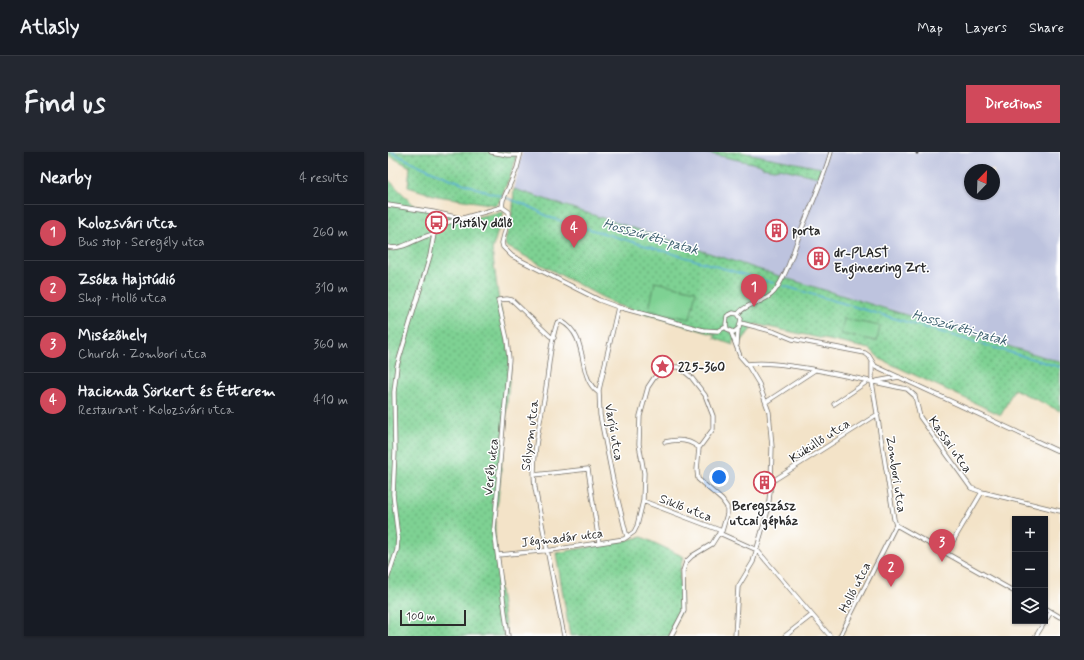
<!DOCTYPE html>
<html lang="en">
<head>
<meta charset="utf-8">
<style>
  body { margin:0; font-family:Mynerve,sans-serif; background:#242831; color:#f1f3f6 }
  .controls { position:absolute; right:12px; bottom:12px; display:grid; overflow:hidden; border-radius:0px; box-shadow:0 1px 3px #0004 }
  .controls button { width:36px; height:36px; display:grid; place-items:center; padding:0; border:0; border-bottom:1px solid #363941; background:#171b24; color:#f1f3f6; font:20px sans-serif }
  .compass { position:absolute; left:576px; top:12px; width:36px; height:36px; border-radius:50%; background:#171b24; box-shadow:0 1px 3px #0004; rotate:23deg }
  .scale { position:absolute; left:12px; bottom:10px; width:66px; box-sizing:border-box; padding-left:4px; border:2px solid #2b2b2b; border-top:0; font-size:11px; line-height:14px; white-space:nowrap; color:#2b2b2b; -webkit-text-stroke:3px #fff; paint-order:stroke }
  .you { position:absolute; left:331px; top:325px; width:14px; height:14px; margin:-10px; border:3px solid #fff; border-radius:50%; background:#1a73e8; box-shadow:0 0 0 6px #1a73e833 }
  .badge { display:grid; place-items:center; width:26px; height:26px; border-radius:50%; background:#d1495b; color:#fff; font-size:13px; font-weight:700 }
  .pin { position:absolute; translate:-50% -33px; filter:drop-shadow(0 1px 2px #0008) }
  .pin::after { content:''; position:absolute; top:21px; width:14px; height:12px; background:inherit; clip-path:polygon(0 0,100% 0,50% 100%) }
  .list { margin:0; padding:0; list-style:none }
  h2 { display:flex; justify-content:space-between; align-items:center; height:52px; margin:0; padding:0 16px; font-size:17px }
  h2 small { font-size:13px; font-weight:400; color:#9ea1a6 }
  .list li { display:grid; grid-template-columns:26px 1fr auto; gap:12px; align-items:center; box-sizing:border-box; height:56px; padding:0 16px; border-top:1px solid #363941 }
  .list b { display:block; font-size:15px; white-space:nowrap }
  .list p { margin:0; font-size:13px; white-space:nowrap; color:#9ea1a6 }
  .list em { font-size:13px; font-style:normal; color:#9ea1a6 }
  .icon { flex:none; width:22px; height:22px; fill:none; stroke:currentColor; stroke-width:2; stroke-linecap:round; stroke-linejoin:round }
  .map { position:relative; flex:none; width:672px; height:484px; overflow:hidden; border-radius:0px }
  header { display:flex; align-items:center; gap:24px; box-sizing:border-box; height:56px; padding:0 20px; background:#171b24; border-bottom:1px solid #363941 }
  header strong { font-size:19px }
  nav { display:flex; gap:22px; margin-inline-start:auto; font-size:14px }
  .intro { display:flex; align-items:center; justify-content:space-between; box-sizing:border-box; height:96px; padding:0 24px }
  h1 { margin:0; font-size:28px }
  .button { padding:10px 18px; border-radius:0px; background:#d1495b; color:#fff; font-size:14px; font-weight:700 }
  main { display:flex; gap:24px; padding:0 24px }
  aside { flex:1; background:#171b24; border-radius:0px; box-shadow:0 1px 3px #0004 }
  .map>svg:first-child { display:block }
  .industrial { fill:#bdc3de; fill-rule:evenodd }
  .green { fill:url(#green-dots); stroke:#547e5f }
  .pitch { fill:#7ed193; stroke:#547e5f }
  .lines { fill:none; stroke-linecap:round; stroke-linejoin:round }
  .stream { stroke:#59afd5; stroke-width:1.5 }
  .minor-casing { stroke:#716b62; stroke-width:5 }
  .minor { stroke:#fff; stroke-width:3.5 }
  .rail-casing { stroke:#2b2b2b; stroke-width:3 }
  .rail { stroke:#fff; stroke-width:1.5; stroke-dasharray:4.5; stroke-linecap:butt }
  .labels { text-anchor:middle; stroke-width:3; stroke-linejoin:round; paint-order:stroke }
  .poi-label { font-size:13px; font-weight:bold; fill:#2b2b2b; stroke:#fff; text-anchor:start }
  .street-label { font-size:13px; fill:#2b2b2b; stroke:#fff }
  .water-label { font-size:14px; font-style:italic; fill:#3d606f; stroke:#fff }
</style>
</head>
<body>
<header>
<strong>Atlasly</strong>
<nav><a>Map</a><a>Layers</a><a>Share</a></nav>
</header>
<div class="intro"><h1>Find us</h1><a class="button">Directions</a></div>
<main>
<aside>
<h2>Nearby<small>4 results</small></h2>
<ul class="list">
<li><span class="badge">1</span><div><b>Kolozsvári utca</b><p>Bus stop · Seregély utca</p></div><em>260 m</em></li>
<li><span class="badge">2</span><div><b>Zsóka Hajstúdió</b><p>Shop · Holló utca</p></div><em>310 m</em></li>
<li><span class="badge">3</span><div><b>Misézőhely</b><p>Church · Zombori utca</p></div><em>360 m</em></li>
<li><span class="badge">4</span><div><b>Hacienda Sörkert és Étterem</b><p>Restaurant · Kolozsvári utca</p></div><em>410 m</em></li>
</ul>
</aside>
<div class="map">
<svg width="672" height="484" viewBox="0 0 672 484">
  <defs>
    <pattern id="green-dots" width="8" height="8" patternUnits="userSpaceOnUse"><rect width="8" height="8" fill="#7ed193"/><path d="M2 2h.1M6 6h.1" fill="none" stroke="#67aa78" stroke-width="1.8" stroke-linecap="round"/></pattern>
  </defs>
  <rect width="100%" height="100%" fill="#fff"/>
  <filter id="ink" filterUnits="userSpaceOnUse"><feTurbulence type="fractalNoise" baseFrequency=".025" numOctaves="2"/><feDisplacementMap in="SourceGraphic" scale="8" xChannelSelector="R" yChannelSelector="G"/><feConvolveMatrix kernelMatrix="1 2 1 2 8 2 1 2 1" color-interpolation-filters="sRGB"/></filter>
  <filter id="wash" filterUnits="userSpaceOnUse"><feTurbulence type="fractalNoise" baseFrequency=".012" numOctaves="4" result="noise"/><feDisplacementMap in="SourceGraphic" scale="16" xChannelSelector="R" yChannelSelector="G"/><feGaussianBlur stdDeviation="0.9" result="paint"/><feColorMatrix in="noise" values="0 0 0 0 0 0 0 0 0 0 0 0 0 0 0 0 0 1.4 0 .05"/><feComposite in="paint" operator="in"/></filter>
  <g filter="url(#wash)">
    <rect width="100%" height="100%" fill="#f3e3c8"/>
    <path class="industrial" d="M 134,0 L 672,0 L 672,210 L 397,126 L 126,37 ZM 582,18 L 606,18 L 606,42 L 582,42 Z"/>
    <path class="green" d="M 0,0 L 129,0 L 125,17 L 111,50 L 108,53 L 49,44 L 20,35 L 22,15 L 2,4 L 0,8 Z
      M 314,0 L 353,0 L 433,16 L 430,25 L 391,16 L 386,17 L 374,15 L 373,13 Z
      M 0,27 L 26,53 L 80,67 L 116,59 L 104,98 L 111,150 L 123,208 L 110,349 C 104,372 108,397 110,420 C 112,441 115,463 119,484 L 0,484 Z
      M 126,37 L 397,126 L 672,210 L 672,259 L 626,237 L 613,263 L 492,207 L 482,197 L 367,172 L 353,190 L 344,188 L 345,193 L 326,186 L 328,183 L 229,153 L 118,94 L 117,90 L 125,57 Z
      M 254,385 L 296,405 C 287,422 296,440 292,458 C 290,468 282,475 281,484 L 182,484 L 168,401 Z"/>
    <path class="pitch" d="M 267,130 L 308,139 L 302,167 L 261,158 Z
      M 456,167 L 492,174 L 489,189 L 453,182 Z"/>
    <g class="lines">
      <path class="stream" d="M 3,0 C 27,12 51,23 77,32 C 104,42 136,49 160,65 L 385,131
        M 396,134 L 672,215"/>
    </g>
  </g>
  <g filter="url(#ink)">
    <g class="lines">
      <defs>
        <path id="minor" d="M 103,0 L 120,3 L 132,3
          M 0,53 L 45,60 L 72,66
          M 114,55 L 121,60 L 121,63 L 114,91 L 115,95 L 124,104 L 211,148 L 230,155 L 315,178 L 330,179 L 338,175
          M 114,55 L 115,48 L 129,16 L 133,0
          M 53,62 L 54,72
          M 0,95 C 15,99 31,84 46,82
          M 230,155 L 211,238 L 212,263 L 225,328 L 239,385
          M 345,161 L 350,162 L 353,167 L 351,176 L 346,180 L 339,177 L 338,172 L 339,164 Z
          M 350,162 C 359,150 376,152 386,140 C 399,123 405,100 412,81 C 423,54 435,28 443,0
          M 353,171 L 387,180 L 404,187 L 477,201 L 481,204 L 487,214 L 672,300
          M 343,180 L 352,204 L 359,212 L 371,232 L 381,260 L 384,295 L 383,330 L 380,358 L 365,410 L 350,435 L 347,484
          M 349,193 L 350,178
          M 484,211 L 484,230 L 506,367 L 508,373 L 627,440
          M 359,212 C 379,210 398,213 417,216 C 451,222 485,230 519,237 L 527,244 L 532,265 L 583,336 L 594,340 L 672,359
          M 489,229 L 511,225
          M 378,250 L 427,218
          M 446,252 L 480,229
          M 277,290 C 289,287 301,287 311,296
          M 146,323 L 200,317 L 211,391
          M 383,330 L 490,262
          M 255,349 L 334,379
          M 331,381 L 369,398 L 442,484
          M 558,401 L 594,340
          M 110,403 L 164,398 L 217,390 L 236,387 L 246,380 L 249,374 L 255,349 L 256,321 L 251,292 L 252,264 L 260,235 L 266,226 L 273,219 L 280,215 L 291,215 L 303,225 L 317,243 L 325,264 L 325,277 L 311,296 L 309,318 L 310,327 L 334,348 L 339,355 L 339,362 L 334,379 L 329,384 L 324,392 L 304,404 L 298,410 L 295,419 L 296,459 L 283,484
          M 0,425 L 9,398 L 10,386 L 5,342 L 7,299 L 6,240 L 9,214 L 42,104 L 46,82 L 50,75 L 54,72 L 114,55
          M 657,456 L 672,465
          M 120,484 L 106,377 L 121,207 L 119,187 L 110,148 L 119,147 L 124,148 L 162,184 L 166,186
          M 176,484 L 147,336 C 143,302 153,269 158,235 C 161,214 162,191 169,171 L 173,169 C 203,185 187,224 211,241
          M 397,484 L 424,463
          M 452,484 L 508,373
          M 648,484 L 663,460"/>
      </defs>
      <use href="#minor" class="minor-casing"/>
      <use href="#minor" class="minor"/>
      <defs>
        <path id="rail" d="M 529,1 L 529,0"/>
      </defs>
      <use href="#rail" class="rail-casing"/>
      <use href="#rail" class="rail"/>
    </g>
  </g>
  <defs>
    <symbol id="bus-ring" viewBox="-11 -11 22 22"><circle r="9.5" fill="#fff" stroke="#d1495b" stroke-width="1.5"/><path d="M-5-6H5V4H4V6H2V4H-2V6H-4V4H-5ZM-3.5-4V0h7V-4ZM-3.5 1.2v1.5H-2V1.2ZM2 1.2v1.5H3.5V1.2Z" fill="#d1495b"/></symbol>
    <symbol id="building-ring" viewBox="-11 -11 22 22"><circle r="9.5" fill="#fff" stroke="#d1495b" stroke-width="1.5"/><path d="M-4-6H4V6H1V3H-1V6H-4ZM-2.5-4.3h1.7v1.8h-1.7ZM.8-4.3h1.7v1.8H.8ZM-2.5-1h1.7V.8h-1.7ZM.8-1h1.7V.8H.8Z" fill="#d1495b"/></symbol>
    <symbol id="sight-ring" viewBox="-11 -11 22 22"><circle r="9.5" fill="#fff" stroke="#d1495b" stroke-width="1.5"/><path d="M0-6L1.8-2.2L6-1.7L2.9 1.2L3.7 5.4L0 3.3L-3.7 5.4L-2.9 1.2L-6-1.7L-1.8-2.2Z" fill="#d1495b"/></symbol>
  </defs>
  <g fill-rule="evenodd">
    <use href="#bus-ring" x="36" y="58" width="25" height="25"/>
    <use href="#building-ring" x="376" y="66" width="25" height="25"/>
    <use href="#building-ring" x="418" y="94" width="25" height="25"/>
    <use href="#sight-ring" x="262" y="202" width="25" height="25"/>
    <use href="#building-ring" x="364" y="318" width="25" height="25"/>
  </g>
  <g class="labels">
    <g class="poi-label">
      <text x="64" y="75">Pistály dűlő</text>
      <text x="404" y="83">porta</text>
      <text x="446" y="105">dr-PLAST<tspan x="446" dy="15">Engineering Zrt.</tspan></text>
      <text x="290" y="219">225-360</text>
      <text x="376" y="358" text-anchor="middle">Beregszász<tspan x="376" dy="15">utcai gépház</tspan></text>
    </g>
    <g class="street-label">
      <text transform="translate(227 280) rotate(80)" y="5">Varjú utca</text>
      <text transform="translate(141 283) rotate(-83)" y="5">Sólyom utca</text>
      <text transform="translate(431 288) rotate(-33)" y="5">Küküllő utca</text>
      <text transform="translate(563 292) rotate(55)" y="5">Kassai utca</text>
      <text transform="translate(102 315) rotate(-84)" y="5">Veréb utca</text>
      <text transform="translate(509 322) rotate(81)" y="5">Zombori utca</text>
      <text transform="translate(298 355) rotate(21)" y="5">Sikló utca</text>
      <text transform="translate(174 385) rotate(-7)" y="5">Jégmadár utca</text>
      <text transform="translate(466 435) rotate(-63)" y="5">Holló utca</text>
    </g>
    <g class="water-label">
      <text transform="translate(263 84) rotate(16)" y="5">Hosszúréti-patak</text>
      <text transform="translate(572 175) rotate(16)" y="5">Hosszúréti-patak</text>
    </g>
  </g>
</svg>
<div class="controls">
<button>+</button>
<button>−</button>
<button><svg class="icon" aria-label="layers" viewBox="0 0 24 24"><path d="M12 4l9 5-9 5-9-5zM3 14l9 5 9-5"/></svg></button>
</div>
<svg class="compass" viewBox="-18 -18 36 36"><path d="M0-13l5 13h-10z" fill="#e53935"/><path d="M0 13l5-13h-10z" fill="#9ea1a6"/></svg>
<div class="scale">100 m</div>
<div class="you"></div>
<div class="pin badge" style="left:366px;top:155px">1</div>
<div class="pin badge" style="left:503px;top:435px">2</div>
<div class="pin badge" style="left:554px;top:410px">3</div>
<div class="pin badge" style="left:186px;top:96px">4</div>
</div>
</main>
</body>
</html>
